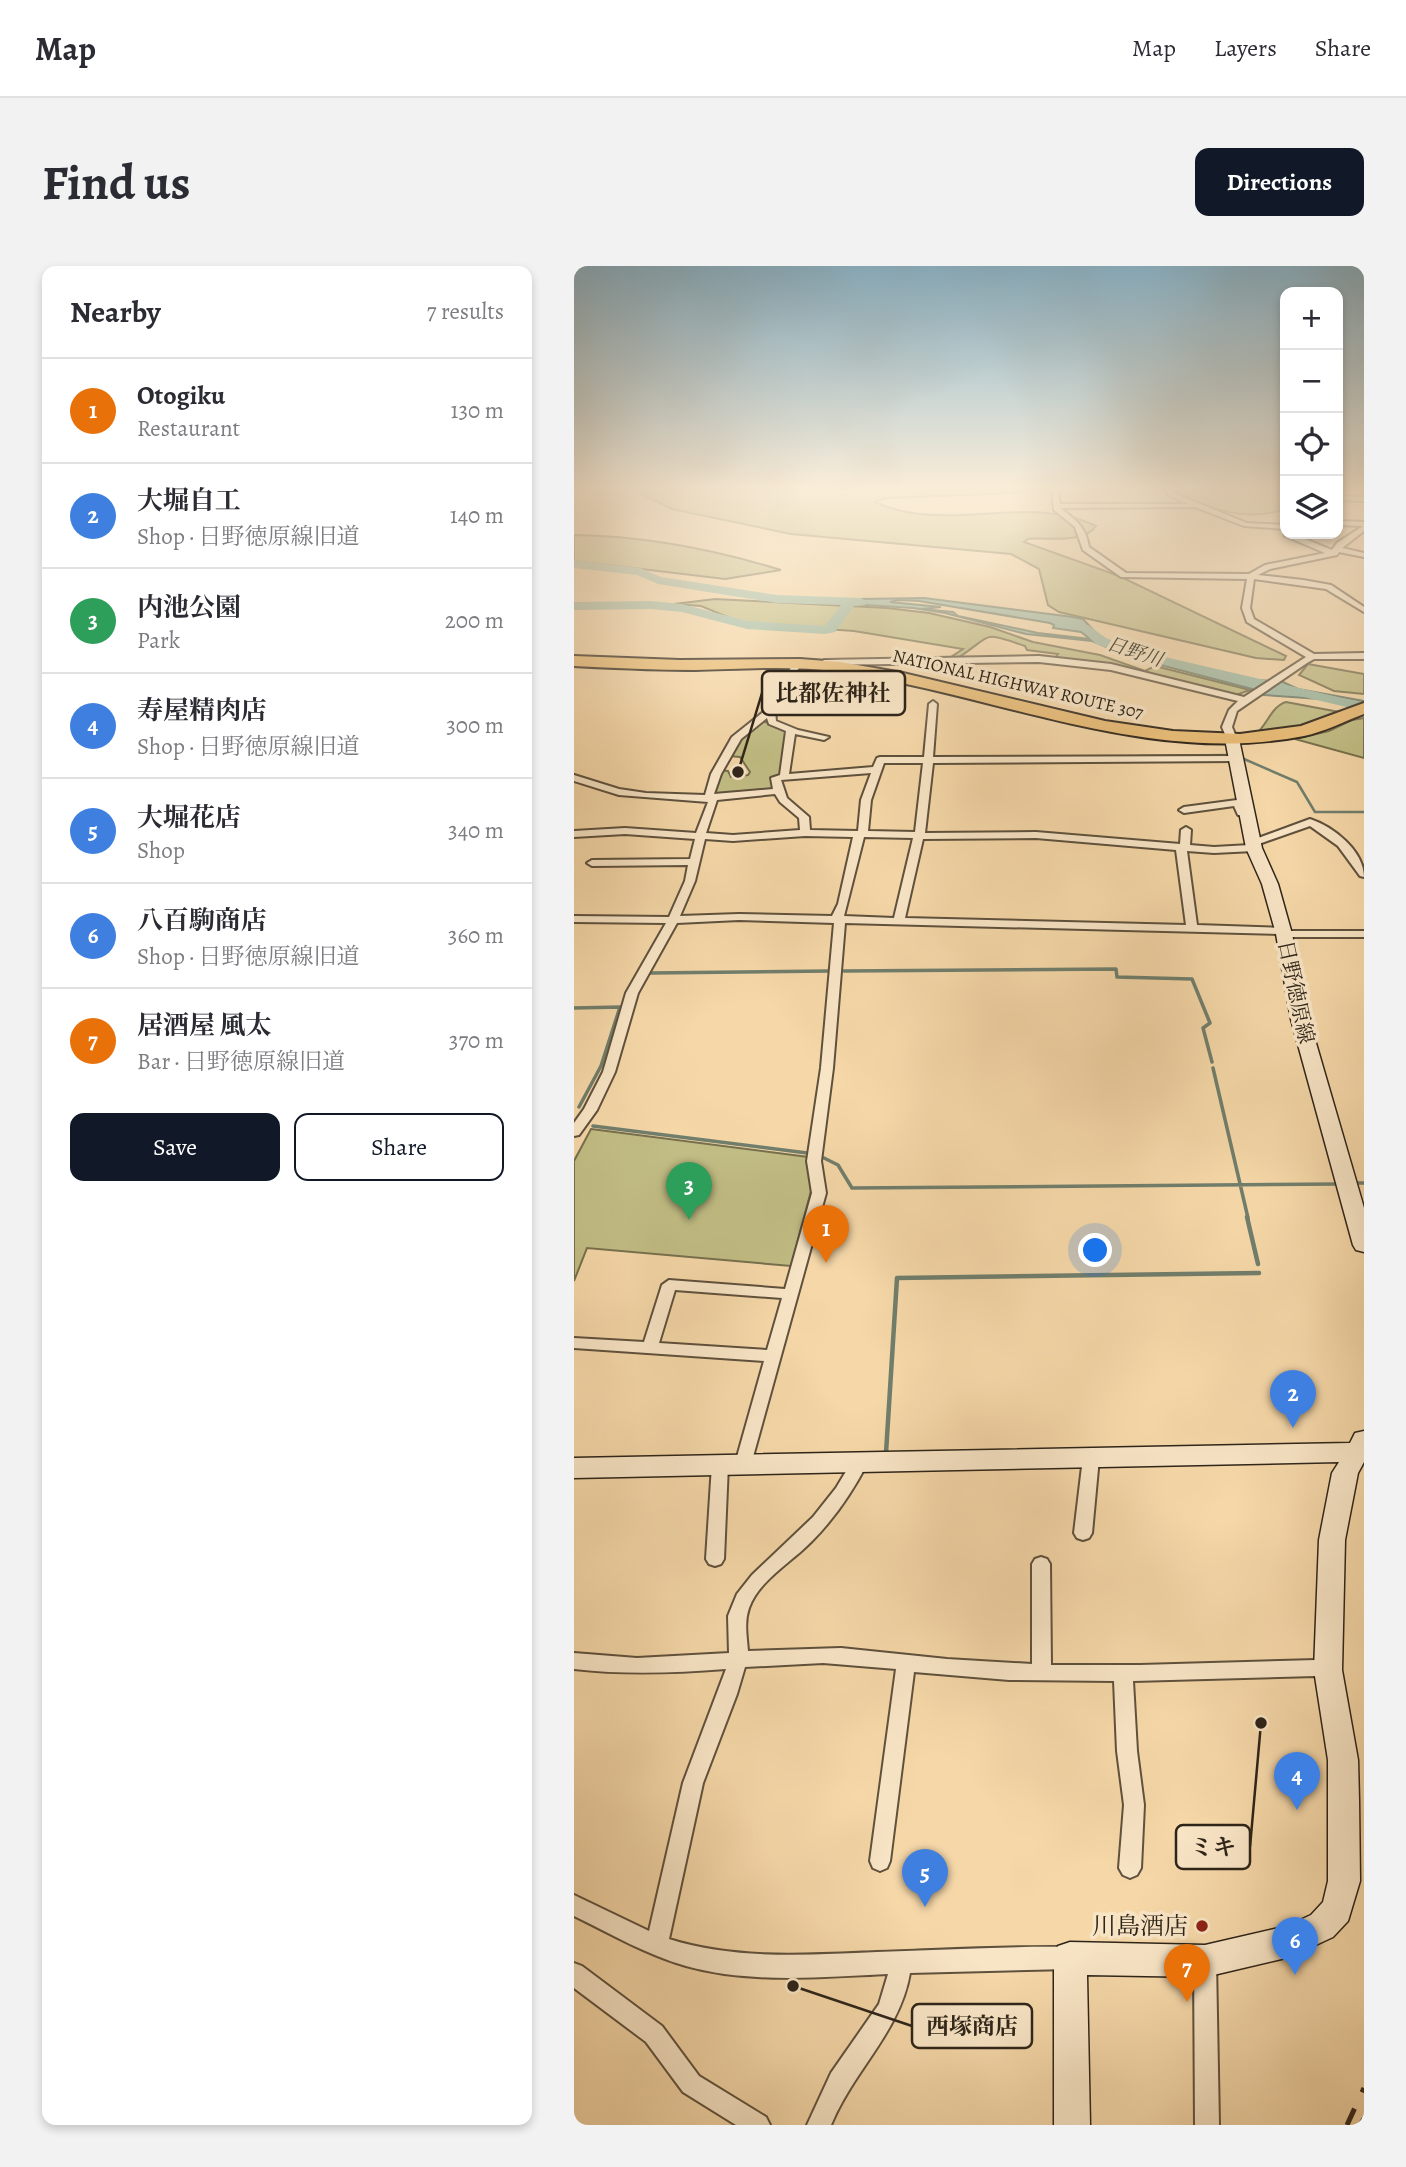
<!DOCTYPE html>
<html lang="en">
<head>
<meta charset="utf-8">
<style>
  body { margin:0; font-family:Alegreya,"Noto Serif JP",serif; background:#f2f2f3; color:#2b2b33 }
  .controls { position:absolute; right:21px; top:21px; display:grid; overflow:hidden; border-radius:14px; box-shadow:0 4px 10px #0003 }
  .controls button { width:63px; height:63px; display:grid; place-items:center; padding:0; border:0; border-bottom:2px solid #e1e1e2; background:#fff; color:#2b2b33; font:35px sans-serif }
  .you { position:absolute; left:522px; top:985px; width:24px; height:24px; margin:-18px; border:5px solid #fff; border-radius:50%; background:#1a73e8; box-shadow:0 0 0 10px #1a73e833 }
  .badge { display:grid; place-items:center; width:46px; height:46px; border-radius:50%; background:#111827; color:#fff; font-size:23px; font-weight:700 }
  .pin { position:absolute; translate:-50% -58px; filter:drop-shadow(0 2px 4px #0008) }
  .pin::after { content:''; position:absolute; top:37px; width:24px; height:21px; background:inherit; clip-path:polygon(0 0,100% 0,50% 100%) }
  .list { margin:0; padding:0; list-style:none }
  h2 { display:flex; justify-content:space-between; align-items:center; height:91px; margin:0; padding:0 28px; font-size:30px }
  h2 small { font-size:23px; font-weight:400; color:#7c7c81 }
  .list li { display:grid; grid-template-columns:46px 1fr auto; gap:21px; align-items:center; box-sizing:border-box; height:105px; padding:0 28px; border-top:2px solid #e1e1e2 }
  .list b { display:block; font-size:26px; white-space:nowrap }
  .list p { margin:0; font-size:23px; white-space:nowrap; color:#7c7c81 }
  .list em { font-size:23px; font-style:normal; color:#7c7c81 }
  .actions { display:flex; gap:14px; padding:21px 28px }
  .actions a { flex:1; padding:16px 0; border:2px solid #111827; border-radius:14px; text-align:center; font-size:24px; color:#111827 }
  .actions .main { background:#111827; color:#fff }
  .icon { flex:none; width:38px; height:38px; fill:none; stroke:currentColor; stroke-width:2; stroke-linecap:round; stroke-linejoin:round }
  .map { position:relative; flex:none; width:790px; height:1859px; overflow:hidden; border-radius:14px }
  header { display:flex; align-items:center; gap:42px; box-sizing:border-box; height:98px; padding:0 35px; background:#fff; border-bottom:2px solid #e1e1e2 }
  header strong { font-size:33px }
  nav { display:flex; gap:38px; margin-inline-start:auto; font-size:24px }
  .intro { display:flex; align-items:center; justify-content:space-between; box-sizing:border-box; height:168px; padding:0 42px }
  h1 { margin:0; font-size:49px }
  .button { padding:18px 32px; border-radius:14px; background:#111827; color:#fff; font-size:24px; font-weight:700 }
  main { display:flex; gap:42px; padding:0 42px }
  aside { flex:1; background:#fff; border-radius:14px; box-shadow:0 4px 10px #0003 }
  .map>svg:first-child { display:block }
  .green { fill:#c1bd84; stroke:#77704e; stroke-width:2 }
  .water { fill:#9dbaa4; stroke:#707e6c; stroke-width:2; fill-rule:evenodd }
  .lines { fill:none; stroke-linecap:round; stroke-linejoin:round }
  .stream-far2 { stroke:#707e6c; stroke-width:2.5 }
  .stream-far1 { stroke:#707e6c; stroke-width:3.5 }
  .stream { stroke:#707e6c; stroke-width:4.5 }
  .river { fill:#9dbaa4; fill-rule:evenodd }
  .street-casing { stroke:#5f513d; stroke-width:4 }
  .secondary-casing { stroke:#2d2419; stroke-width:3 }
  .highway-casing { stroke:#2d2419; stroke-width:4 }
  .street { fill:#f8e5c6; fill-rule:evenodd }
  .secondary { fill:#f8e5c6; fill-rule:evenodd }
  .highway { fill:#eabc74; fill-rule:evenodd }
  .rail { stroke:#2d2419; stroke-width:5; stroke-dasharray:18 18; stroke-linecap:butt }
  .poi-dot { fill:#8f2418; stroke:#f8e5c6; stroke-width:2.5 }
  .labels { text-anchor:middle; stroke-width:7; stroke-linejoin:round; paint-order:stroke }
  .far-street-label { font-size:18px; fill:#2d2419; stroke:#f8e5c6 }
  .far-water-label { font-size:19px; font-style:italic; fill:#4f5143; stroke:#f8e5c6 }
  .street-label { font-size:21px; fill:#2d2419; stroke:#f8e5c6 }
  .near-poi-label { font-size:24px; fill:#2d2419; stroke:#f8e5c6; text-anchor:end }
  .leader { fill:none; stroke:#2d2419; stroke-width:2.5 }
  .callout-dot { fill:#2d2419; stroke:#f8e5c6; stroke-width:2.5 }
  .callout { fill:#f8e5c6; stroke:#2d2419; stroke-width:2.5 }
  .callout-label { font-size:23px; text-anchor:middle; font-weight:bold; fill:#2d2419 }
</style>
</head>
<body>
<header>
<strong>Map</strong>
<nav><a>Map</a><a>Layers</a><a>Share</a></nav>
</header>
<div class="intro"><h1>Find us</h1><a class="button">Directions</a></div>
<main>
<aside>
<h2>Nearby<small>7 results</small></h2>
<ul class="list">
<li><span class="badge" style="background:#e8710a">1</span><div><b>Otogiku</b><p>Restaurant</p></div><em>130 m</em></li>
<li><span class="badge" style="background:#3f7fe0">2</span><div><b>大堀自工</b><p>Shop · 日野徳原線旧道</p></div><em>140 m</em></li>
<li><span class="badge" style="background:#2e9e5b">3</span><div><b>内池公園</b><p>Park</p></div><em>200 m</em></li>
<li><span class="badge" style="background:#3f7fe0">4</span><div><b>寿屋精肉店</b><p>Shop · 日野徳原線旧道</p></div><em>300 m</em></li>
<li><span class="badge" style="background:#3f7fe0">5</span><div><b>大堀花店</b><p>Shop</p></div><em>340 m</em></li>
<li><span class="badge" style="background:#3f7fe0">6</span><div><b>八百駒商店</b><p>Shop · 日野徳原線旧道</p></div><em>360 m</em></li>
<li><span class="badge" style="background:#e8710a">7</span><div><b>居酒屋 風太</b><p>Bar · 日野徳原線旧道</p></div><em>370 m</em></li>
</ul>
<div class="actions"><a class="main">Save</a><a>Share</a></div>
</aside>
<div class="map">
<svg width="790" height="1859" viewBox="0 0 790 1859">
  <rect width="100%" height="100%" fill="#f5d7a8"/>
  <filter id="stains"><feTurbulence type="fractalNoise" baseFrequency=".00286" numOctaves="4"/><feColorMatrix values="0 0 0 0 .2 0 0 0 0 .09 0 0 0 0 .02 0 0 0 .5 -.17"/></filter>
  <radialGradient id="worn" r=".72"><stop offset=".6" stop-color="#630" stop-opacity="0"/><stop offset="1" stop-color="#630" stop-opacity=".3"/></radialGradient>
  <path class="green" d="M 57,223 L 461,223 L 442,227 L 312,232 L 301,236 C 372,269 452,226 522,260 C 510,278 473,271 454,273 L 450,276 L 545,310 L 712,390 L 710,394 L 682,392 L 485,346 L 474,339 L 465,303 L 437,288 L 217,268 L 98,243 Z
    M 711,223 L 711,243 C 674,256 633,244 599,224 Z
    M 0,269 C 72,270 139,283 207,304 L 151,313 L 0,295 Z
    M 141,333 L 313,342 L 355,347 L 416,361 L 459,376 L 526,389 L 571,405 L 581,400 L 676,424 L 662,429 L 523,398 L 480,393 L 484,388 L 453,384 L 451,380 C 407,365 420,368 384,392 L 377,391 L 389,383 L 280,365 L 168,357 L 127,340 L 100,338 Z
    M 734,398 L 790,408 L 790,428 L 760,425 L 725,409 Z
    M 712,436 L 765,446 L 742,457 L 683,467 C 694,457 698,440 712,436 Z
    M 790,452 L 790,492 L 721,473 L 755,465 L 778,454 Z
    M 182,455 L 197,457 L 212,465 L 207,509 L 201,524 L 139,531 L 145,504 L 154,505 L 157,511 L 174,509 L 176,506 L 166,491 L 154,490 L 166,471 Z
    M 17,863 L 234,891 L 237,925 L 217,1000 L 13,982 L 0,1015 L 0,895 Z"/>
  <path class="water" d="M 350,332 L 499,351 L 509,353 L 523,368 L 543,382 L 571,394 L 675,414 L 707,415 L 724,423 L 790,435 L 790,440 L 761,434 L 690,429 L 678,423 L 556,391 L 518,375 L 452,368 L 371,347 L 339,342 L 258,337 L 286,333 ZM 324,334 L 345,335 L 476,357 L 480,359 L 479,362 L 507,366 L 516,373 L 464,367 L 384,350 L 379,346 L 348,343 L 367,341 L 316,336 Z"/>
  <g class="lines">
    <path class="stream-far2" d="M 565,490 L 655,489
      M 670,493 L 723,516 L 741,546 L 790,546"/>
    <path class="stream-far1" d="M 270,705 L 542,703 L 543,711 L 618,713 L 636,757 L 629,762 L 638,796
      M 76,707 L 255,705
      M 0,742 L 46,741 L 27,800 L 5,841
      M 639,802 L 674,952
      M 19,860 L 233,887
      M 246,890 L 264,899 L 278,922 L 765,918
      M 779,917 L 790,917"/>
    <path class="stream" d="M 673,951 L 684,998
      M 312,1187 L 323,1012 L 685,1007"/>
    <path class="river" d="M 0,294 L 66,302 L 87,311 L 203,329 L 287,332 L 293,336 L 291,339 L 280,340 L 261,366 L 251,368 L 173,363 L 108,346 L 77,343 L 0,344 L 0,336 L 77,335 L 108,338 L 173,355 L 251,360 L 267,339 L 203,337 L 84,318 L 63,309 L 0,302 Z
      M 514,359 L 532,372 L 569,386 L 790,437 L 790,445 L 560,392 L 522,378 L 507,363 Z"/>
    <defs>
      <path id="street" d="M 478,223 L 484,223 L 486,238 L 614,238 L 594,229 L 592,223 L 598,223 L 599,227 L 673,257 L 711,259 L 711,263 L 670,260 L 621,241 L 486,242 C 501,253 512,261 515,281 L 552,307 L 675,308 L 691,299 L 751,287 L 711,270 L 710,268 L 711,267 L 719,268 L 758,284 L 763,277 L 789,260 L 764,259 L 764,255 L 790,256 L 790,265 L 768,282 L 790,287 L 790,291 L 765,286 L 763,289 L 696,303 L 684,309 L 729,314 L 757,319 L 790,341 L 790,346 L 752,323 L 680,313 L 676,342 L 680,353 L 740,388 L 790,387 L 790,393 L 740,393 L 733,397 L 663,445 L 658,461 L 663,473 L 658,476 L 653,473 L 648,461 L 655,444 L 664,435 L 537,404 L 465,396 L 247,399 L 246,397 L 250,394 L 465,390 L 537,398 L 670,431 L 732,391 L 673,356 L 668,342 L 673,313 L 547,311 L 509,284 L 501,261 L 480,244 Z
        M 764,230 L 790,231 L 790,235 L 764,234 Z
        M 223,395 L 227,398 L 201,445 L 202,455 L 224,464 L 255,471 L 250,474 L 221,468 L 215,508 L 299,501 L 303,492 L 306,491 L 350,491 L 355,438 L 359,435 L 363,438 L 359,491 L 666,490 L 668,492 L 663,495 L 359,497 L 351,567 L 462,566 L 606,578 L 607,564 L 612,561 L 617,564 L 616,579 L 640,581 L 676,579 L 676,575 L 736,553 C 760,561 790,585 790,611 L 786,610 L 764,580 L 736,560 L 682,579 L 685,582 L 680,585 L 640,587 L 613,585 L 623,659 L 710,662 L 715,665 L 790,665 L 790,671 L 710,671 L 705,668 L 271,657 L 259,802 L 247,895 L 252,927 L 177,1198 L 175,1202 L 169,1204 L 163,1202 L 161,1198 L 190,1095 L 0,1082 L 0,1072 L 70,1076 L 88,1019 L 95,1014 L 211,1023 L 238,927 L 233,895 L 247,802 L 260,657 L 165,654 L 103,657 L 64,727 L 41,806 L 23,844 L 5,869 L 0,870 L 0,857 L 10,843 L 29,806 L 52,727 L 92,657 L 0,656 L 0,650 L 95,651 L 111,615 L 114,599 L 18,600 L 13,597 L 18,594 L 116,593 L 121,573 L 51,568 L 0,571 L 0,565 L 51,562 L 122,567 L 134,536 L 45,529 L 0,515 L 0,509 L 45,523 L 72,527 L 131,529 L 137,508 L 158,471 L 193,443 L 219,398 ZM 193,452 L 195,458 L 212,465 L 206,509 L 197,512 L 199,523 L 140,528 L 147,508 L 167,473 ZM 310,497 L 349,497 L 341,566 L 294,565 L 297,534 ZM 297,507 L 287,534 L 284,565 L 236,564 L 235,551 L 213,532 L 207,514 ZM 201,528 L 206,536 L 225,552 L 226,564 L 159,569 L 132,567 L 143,534 ZM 231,570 L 279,571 L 264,638 L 258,650 L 165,648 L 106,650 L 121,615 L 131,573 L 159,575 ZM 290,571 L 339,572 L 320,652 L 270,650 ZM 462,572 L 602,584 L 612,659 L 331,652 L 349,573 ZM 101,1024 L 208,1032 L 193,1084 L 85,1077 Z
        M 663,534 L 666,535 L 672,545 L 677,546 L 677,550 L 664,549 L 660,540 L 610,547 L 605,544 L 610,541 Z
        M 517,1186 L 523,1188 L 525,1192 L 518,1267 L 515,1272 L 509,1274 L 503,1272 L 500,1267 L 509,1192 L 511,1188 Z
        M 286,1190 L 292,1192 L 294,1196 C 279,1225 261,1252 238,1275 C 218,1296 185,1314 175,1342 C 170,1356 173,1371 174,1385 L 267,1382 L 373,1393 L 458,1398 L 458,1298 L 461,1293 L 467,1291 L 473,1293 L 476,1298 L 477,1399 L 566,1399 L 742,1394 L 761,1398 L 763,1404 L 761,1410 L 754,1412 L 742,1410 L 559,1415 L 563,1485 L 570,1539 L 567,1602 L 563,1609 L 556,1612 L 549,1609 L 545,1602 L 550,1539 L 543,1485 L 540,1415 L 435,1414 L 340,1406 L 316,1595 L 313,1602 L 306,1605 L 299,1602 L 296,1595 L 322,1403 L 249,1397 L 171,1401 L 163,1428 L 129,1517 L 95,1673 C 161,1694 234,1689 303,1686 C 367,1684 431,1680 496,1681 L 504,1684 L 507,1692 L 504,1700 L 496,1703 L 336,1707 C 326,1766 279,1805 257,1859 L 233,1859 L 257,1807 L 305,1738 L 314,1708 C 248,1711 176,1718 112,1700 C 73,1689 37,1668 0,1650 L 0,1629 L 75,1665 L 109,1517 L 152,1403 C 101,1407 51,1409 0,1403 L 0,1387 L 63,1392 L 155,1387 L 154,1350 L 163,1328 L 178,1309 L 239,1251 L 262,1222 L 280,1192 Z
        M 146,1193 L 152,1195 L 154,1199 L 150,1293 L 147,1298 L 141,1300 L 135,1298 L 132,1293 L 138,1199 L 140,1195 Z
        M 631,1684 L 639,1687 L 642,1695 L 645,1859 L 621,1859 L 620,1695 L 623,1687 Z
        M 0,1697 L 8,1700 L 88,1760 L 125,1810 L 192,1851 L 196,1859 L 162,1859 L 109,1826 L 72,1776 L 0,1722 Z"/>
      <path id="secondary" d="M 658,469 L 665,473 L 688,582 L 704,618 L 718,668 L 735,753 L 790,942 L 790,986 L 782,984 L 779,979 L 717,753 L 702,668 L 688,618 L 672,582 L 651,473 Z
        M 790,1165 L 790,1196 L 784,1207 L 771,1274 L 768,1404 L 784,1494 L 785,1534 L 786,1615 L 774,1655 L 759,1671 L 716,1691 L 631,1711 L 513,1709 L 516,1859 L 480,1859 L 480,1692 L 484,1680 L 496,1676 L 631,1679 L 713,1660 L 737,1649 L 749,1636 L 754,1615 L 754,1494 L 740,1404 L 745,1274 L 758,1207 L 765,1196 L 0,1212 L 0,1192 L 776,1177 L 781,1167 Z"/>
      <path id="highway" d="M 0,390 L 106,394 L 226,393 L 266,396 L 329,407 L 531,455 L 599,465 L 666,468 L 727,460 L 790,437 L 790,448 C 771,455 750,466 730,470 C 571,501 420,427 265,406 C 218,399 170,403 122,404 C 81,404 41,402 0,400 Z"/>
    </defs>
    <use href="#street" class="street-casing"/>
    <use href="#secondary" class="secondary-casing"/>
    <use href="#highway" class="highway-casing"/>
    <use href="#street" class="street"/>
    <use href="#secondary" class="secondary"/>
    <use href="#highway" class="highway"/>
    <path class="rail" d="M 773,1859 L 790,1822
      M 786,1859 L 790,1853"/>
  </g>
  <linearGradient id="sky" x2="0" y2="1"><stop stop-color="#8ab6cd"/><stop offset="0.46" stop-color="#faedd8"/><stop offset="1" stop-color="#faedd8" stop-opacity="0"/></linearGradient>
  <rect width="790" height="483" fill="url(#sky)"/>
  <circle class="poi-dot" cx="628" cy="1660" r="7"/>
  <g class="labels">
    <g class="far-street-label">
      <text transform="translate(444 418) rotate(13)" y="6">NATIONAL HIGHWAY ROUTE 307</text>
    </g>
    <g class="far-water-label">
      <text transform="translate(561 385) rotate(18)" y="7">日野川</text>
    </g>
    <g class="street-label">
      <text transform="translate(722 726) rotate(78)" y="7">日野徳原線</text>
    </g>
    <g class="near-poi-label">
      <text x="614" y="1668">川島酒店</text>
    </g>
  </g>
  <path class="leader" d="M164 506L188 427M687 1457L676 1581M219 1720L338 1760"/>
  <g class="callout-dot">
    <circle cx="164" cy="506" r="7"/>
    <circle cx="687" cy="1457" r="7"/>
    <circle cx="219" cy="1720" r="7"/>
  </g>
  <g class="callout">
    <rect x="188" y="405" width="143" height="44" rx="7"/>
    <rect x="602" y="1559" width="74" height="44" rx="7"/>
    <rect x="338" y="1738" width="120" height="44" rx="7"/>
  </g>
  <g class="callout-label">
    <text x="259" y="435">比都佐神社</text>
    <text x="639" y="1589">ミキ</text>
    <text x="398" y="1768">西塚商店</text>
  </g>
  <rect width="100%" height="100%" filter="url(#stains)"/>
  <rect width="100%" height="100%" fill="url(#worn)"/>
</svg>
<div class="controls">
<button>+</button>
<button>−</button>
<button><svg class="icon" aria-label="locate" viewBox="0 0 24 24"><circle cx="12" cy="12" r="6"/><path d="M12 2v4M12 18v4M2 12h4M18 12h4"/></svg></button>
<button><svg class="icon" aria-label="layers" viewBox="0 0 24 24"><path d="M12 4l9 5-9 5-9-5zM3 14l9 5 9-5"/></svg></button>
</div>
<div class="you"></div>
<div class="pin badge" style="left:252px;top:997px;background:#e8710a">1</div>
<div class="pin badge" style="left:719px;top:1162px;background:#3f7fe0">2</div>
<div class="pin badge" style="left:115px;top:954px;background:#2e9e5b">3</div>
<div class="pin badge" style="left:723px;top:1544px;background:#3f7fe0">4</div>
<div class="pin badge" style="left:351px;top:1641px;background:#3f7fe0">5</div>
<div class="pin badge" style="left:721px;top:1709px;background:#3f7fe0">6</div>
<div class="pin badge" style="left:613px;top:1736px;background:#e8710a">7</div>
</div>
</main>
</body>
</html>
